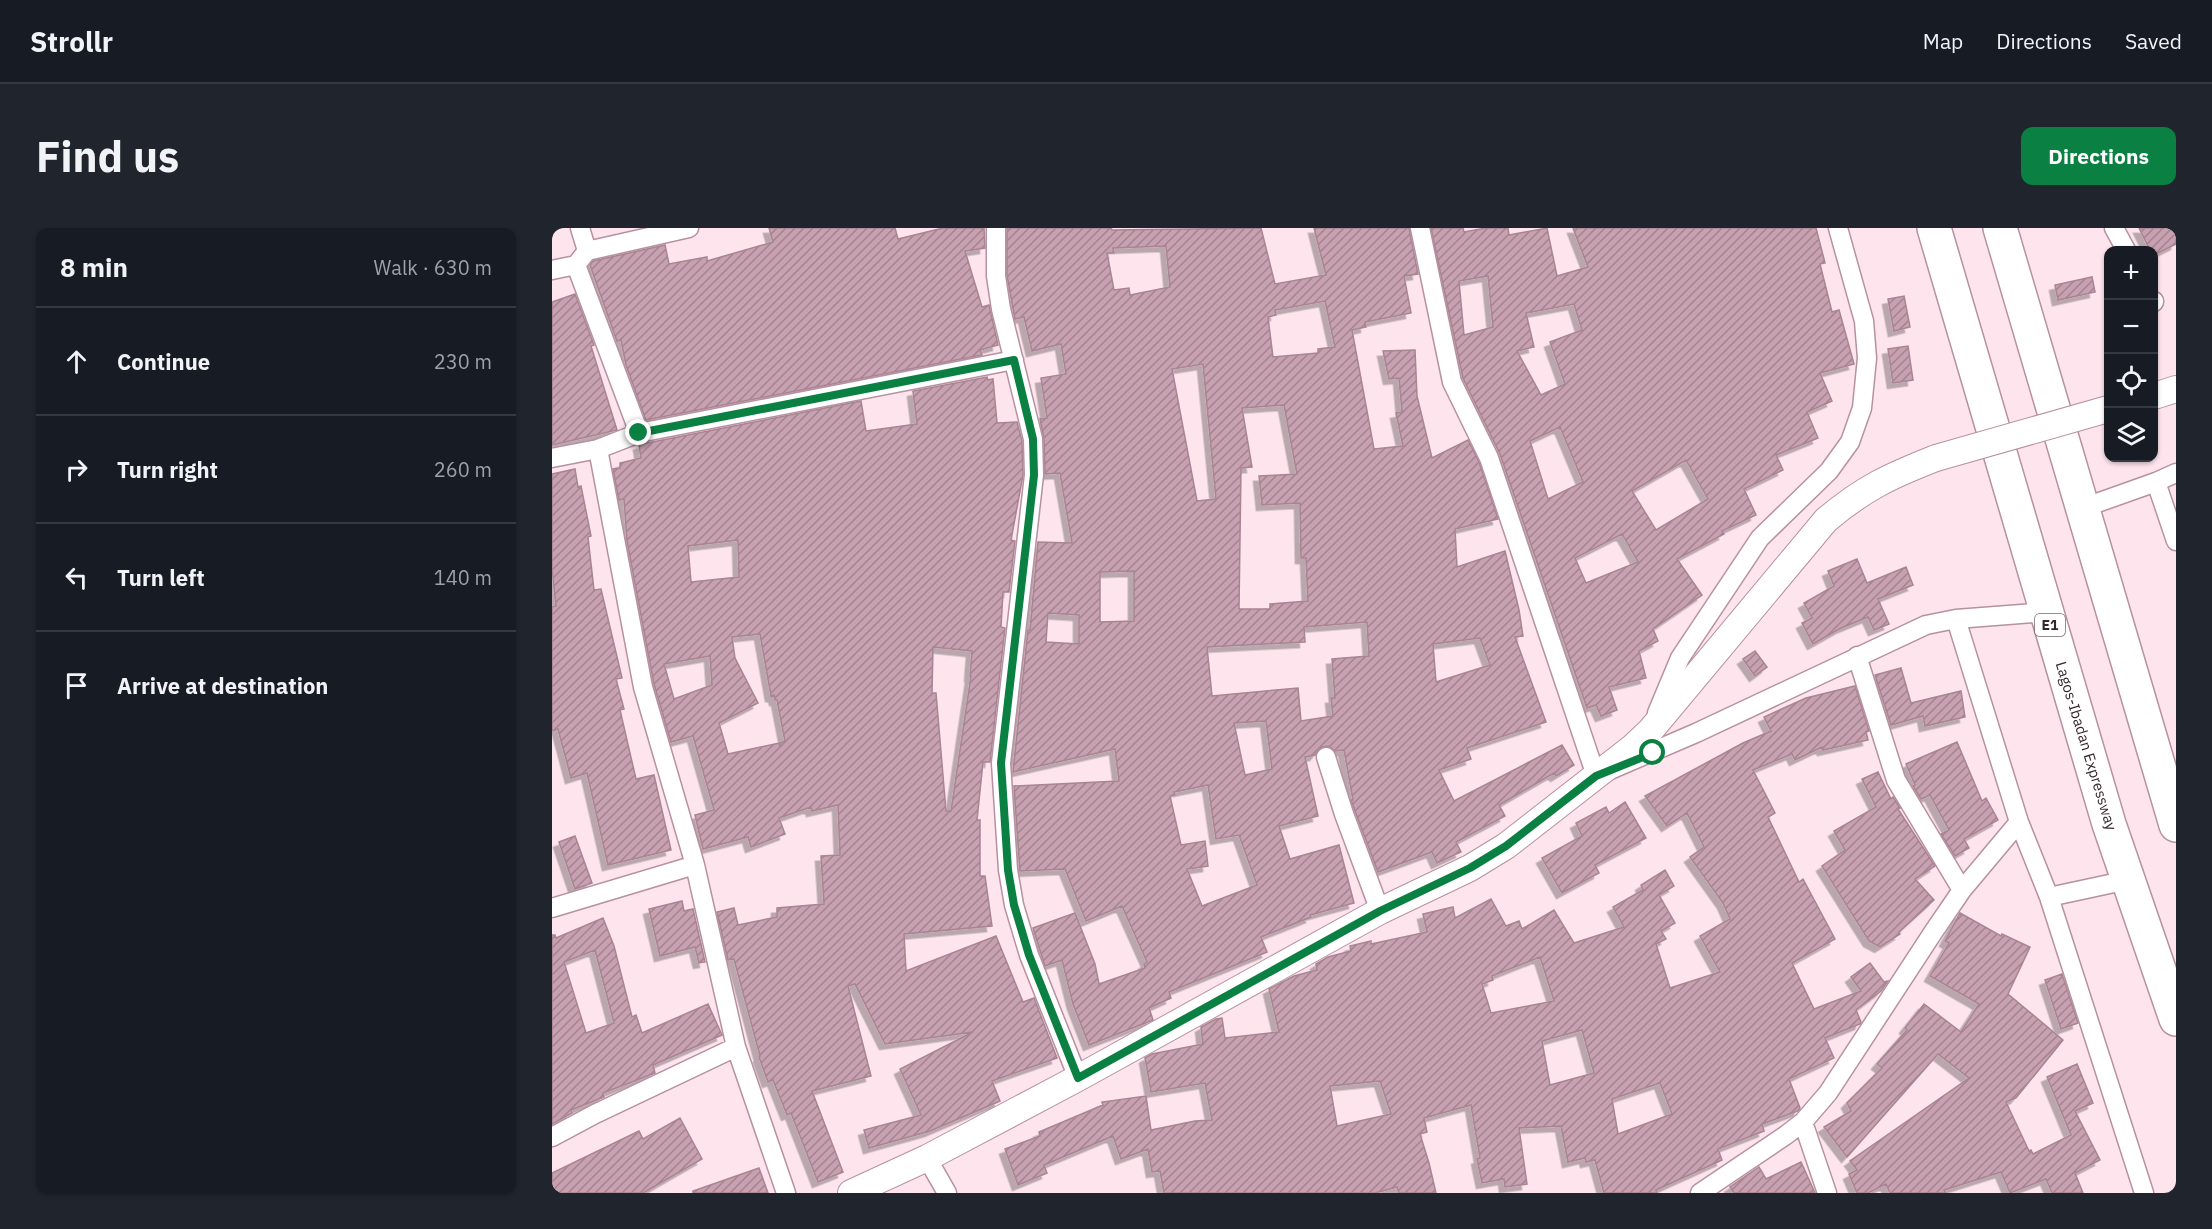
<!DOCTYPE html>
<html lang="en">
<head>
<meta charset="utf-8">
<style>
  body { margin:0; font-family:"IBM Plex Sans",sans-serif; background:#20242c; color:#f1f3f6 }
  .controls { position:absolute; right:18px; top:18px; display:grid; overflow:hidden; border-radius:12px; box-shadow:0 2px 4px #0004 }
  .controls button { width:54px; height:54px; display:grid; place-items:center; padding:0; border:0; border-bottom:2px solid #363941; background:#171b24; color:#f1f3f6; font:30px sans-serif }
  .stop { position:absolute; width:18px; height:18px; margin:-14px; border:4px solid #0b8043; border-radius:50%; background:#fff }
  .stop.end { background:#0b8043; border-color:#fff; box-shadow:0 2px 6px #0008 }
  .list { margin:0; padding:0; list-style:none }
  h2 { display:flex; justify-content:space-between; align-items:center; height:78px; margin:0; padding:0 24px; font-size:26px }
  h2 small { font-size:20px; font-weight:400; color:#9ea1a6 }
  .list li { display:grid; grid-template-columns:39px 1fr auto; gap:18px; align-items:center; box-sizing:border-box; height:108px; padding:0 24px; border-top:2px solid #363941 }
  .list b { display:block; font-size:22px; white-space:nowrap }
  .list em { font-size:20px; font-style:normal; color:#9ea1a6 }
  .icon { flex:none; width:33px; height:33px; fill:none; stroke:currentColor; stroke-width:2; stroke-linecap:round; stroke-linejoin:round }
  .map { position:relative; flex:none; width:1624px; height:965px; overflow:hidden; border-radius:12px }
  header { display:flex; align-items:center; gap:36px; box-sizing:border-box; height:84px; padding:0 30px; background:#171b24; border-bottom:2px solid #363941 }
  header strong { font-size:28px }
  nav { display:flex; gap:33px; margin-inline-start:auto; font-size:21px }
  .intro { display:flex; align-items:center; justify-content:space-between; box-sizing:border-box; height:144px; padding:0 36px }
  h1 { margin:0; font-size:42px }
  .button { padding:15px 27px; border-radius:12px; background:#0b8043; color:#fff; font-size:21px; font-weight:700 }
  main { display:flex; gap:36px; padding:0 36px }
  aside { flex:1; background:#171b24; border-radius:12px; box-shadow:0 2px 4px #0004 }
  .map>svg:first-child { display:block }
  .building { fill:url(#building-hatch); stroke:#a98492; stroke-width:1.5; fill-rule:evenodd; filter:url(#shadow) }
  .lines { fill:none; stroke-linecap:round; stroke-linejoin:round }
  .street-casing { stroke:#b791a0; stroke-width:21 }
  .secondary-casing { stroke:#b791a0; stroke-width:28 }
  .highway-casing { stroke:#b791a0; stroke-width:36 }
  .street { stroke:#fff; stroke-width:18 }
  .secondary { stroke:#fff; stroke-width:26 }
  .highway { stroke:#fff; stroke-width:33 }
  .secondary-bridge-casing { stroke:#b791a0; stroke-width:28; stroke-linecap:butt }
  .secondary-bridge { stroke:#fff; stroke-width:26 }
  .route { stroke:#0b8043; stroke-width:8 }
  .labels { text-anchor:middle; stroke-width:6; stroke-linejoin:round; paint-order:stroke }
  .shield { fill:#fff; stroke:#72686b; stroke-width:1.5 }
  .shield-label { font-size:14px; font-weight:bold; fill:#36272c }
  .street-label { font-size:15px; fill:#36272c; stroke:#fff }
</style>
</head>
<body>
<header>
<strong>Strollr</strong>
<nav><a>Map</a><a>Directions</a><a>Saved</a></nav>
</header>
<div class="intro"><h1>Find us</h1><a class="button">Directions</a></div>
<main>
<aside>
<h2>8 min<small>Walk · 630 m</small></h2>
<ul class="list">
<li><svg class="icon" aria-label="ahead" viewBox="0 0 24 24"><path d="M12 20V5M6 11l6-6 6 6"/></svg><div><b>Continue</b></div><em>230 m</em></li>
<li><svg class="icon" aria-label="right" viewBox="0 0 24 24"><path d="M7 20v-9h11M14 6l5 5-5 5"/></svg><div><b>Turn right</b></div><em>260 m</em></li>
<li><svg class="icon" aria-label="left" viewBox="0 0 24 24"><path d="M17 20v-9H6M10 6l-5 5 5 5"/></svg><div><b>Turn left</b></div><em>140 m</em></li>
<li><svg class="icon" aria-label="arrive" viewBox="0 0 24 24"><path d="M6 21V4h12l-3 4 3 4H6"/></svg><div><b>Arrive at destination</b></div></li>
</ul>
</aside>
<div class="map">
<svg width="1624" height="965" viewBox="0 0 1624 965">
  <defs>
    <pattern id="building-hatch" width="6" height="6" patternUnits="userSpaceOnUse" patternTransform="scale(1.5)"><rect width="6" height="6" fill="#c8a1b0"/><path d="M-1 1l2-2M0 6l6-6M5 7l2-2" fill="none" stroke="#a3838f"/></pattern>
    <filter id="shadow"><feDropShadow dx="-5.5" dy="5.5" stdDeviation="0" flood-color="#0004"/></filter>
  </defs>
  <rect width="100%" height="100%" fill="#fde4ed"/>
  <path class="building" d="M 217,0 L 343,0 L 346,11 L 391,0 L 432,0 L 433,20 L 413,23 L 430,79 L 437,77 L 446,117 L 428,122 L 430,127 L 94,192 L 74,137 L 69,112 L 65,113 L 38,37 L 41,33 L 113,17 L 117,36 L 155,29 L 155,33 L 221,14 Z
    M 455,0 L 559,0 L 560,2 L 709,0 L 723,56 L 774,47 L 762,0 L 857,0 L 866,46 L 852,48 L 859,85 L 813,94 L 814,99 L 800,102 L 822,221 L 851,218 L 844,185 L 850,184 L 847,150 L 837,151 L 831,123 L 863,122 L 865,168 L 880,230 L 916,212 L 927,234 L 946,291 L 903,301 L 905,339 L 953,323 L 967,382 L 971,408 L 963,409 L 994,494 L 915,520 L 919,531 L 887,542 L 902,573 L 1010,517 L 1022,537 L 1004,548 L 1002,545 L 947,577 L 953,588 L 904,614 L 909,624 L 885,635 L 880,624 L 826,644 L 799,572 L 801,572 L 792,522 L 783,523 L 777,518 L 770,519 L 763,527 L 753,529 L 766,588 L 727,598 L 738,631 L 787,617 L 802,675 L 758,687 L 759,689 L 709,709 L 715,724 L 617,764 L 619,770 L 597,780 L 601,792 L 537,817 L 521,776 L 510,732 L 493,738 L 481,700 L 523,685 L 543,736 L 547,756 L 593,740 L 592,736 L 595,734 L 570,678 L 534,693 L 513,641 L 468,643 L 462,558 L 567,553 L 563,521 L 461,544 L 476,402 L 478,402 L 486,314 L 520,315 L 508,245 L 493,246 L 492,210 L 488,191 L 495,190 L 489,150 L 514,146 L 509,116 L 480,123 L 472,89 L 463,91 L 455,47 ZM 614,18 L 618,59 L 578,67 L 577,60 L 562,62 L 555,25 L 562,25 L 561,20 ZM 773,73 L 783,119 L 766,121 L 766,125 L 721,129 L 716,89 L 724,87 L 723,82 ZM 651,136 L 664,271 L 645,273 L 620,141 ZM 732,177 L 745,246 L 707,248 L 710,277 L 748,275 L 749,330 L 754,330 L 756,373 L 718,376 L 718,381 L 687,381 L 689,240 L 700,239 L 690,180 ZM 582,343 L 582,393 L 548,394 L 548,344 ZM 496,385 L 527,387 L 527,416 L 494,414 ZM 815,394 L 817,428 L 780,431 L 783,470 L 779,470 L 781,488 L 749,493 L 746,460 L 660,468 L 655,419 L 753,414 L 752,399 ZM 928,410 L 938,437 L 884,454 L 881,416 ZM 714,493 L 720,541 L 693,547 L 682,495 ZM 656,557 L 664,611 L 687,607 L 705,657 L 650,678 L 635,641 L 656,638 L 653,613 L 629,617 L 618,568 L 623,567 L 622,564 Z
    M 879,0 L 911,0 L 912,4 L 934,0 L 956,0 L 957,7 L 995,0 L 1005,48 L 1036,39 L 1021,0 L 1264,0 L 1273,35 L 1268,36 L 1280,84 L 1287,82 L 1302,136 L 1268,145 L 1280,173 L 1255,184 L 1266,210 L 1224,227 L 1231,242 L 1192,261 L 1204,287 L 1170,303 L 1172,306 L 1125,331 L 1150,367 L 1101,401 L 1106,413 L 1087,423 L 1094,450 L 1057,459 L 1065,482 L 1049,488 L 1044,477 L 1035,480 L 948,226 L 911,150 ZM 936,48 L 941,99 L 912,107 L 907,53 ZM 1022,76 L 1030,102 L 998,114 L 1013,156 L 989,167 L 965,123 L 982,119 L 974,85 ZM 1008,199 L 1031,254 L 996,271 L 978,213 ZM 1134,232 L 1156,271 L 1104,302 L 1080,263 ZM 1070,306 L 1086,334 L 1034,355 L 1023,330 Z
    M 1587,0 L 1624,0 L 1624,16 L 1602,27 L 1602,22 L 1598,22 Z
    M 1540,49 L 1543,64 L 1506,72 L 1503,57 Z
    M 23,66 L 42,117 L 39,118 L 65,202 L 0,217 L 0,74 Z
    M 1352,68 L 1358,99 L 1342,103 L 1336,71 Z
    M 1356,118 L 1361,152 L 1341,155 L 1336,121 Z
    M 435,149 L 436,152 L 441,151 L 445,195 L 465,194 L 470,213 L 471,247 L 459,312 L 463,313 L 457,364 L 451,364 L 449,399 L 453,400 L 438,534 L 431,534 L 425,592 L 428,592 L 428,648 L 433,648 L 440,698 L 352,706 L 354,743 L 444,708 L 471,774 L 482,770 L 505,830 L 440,853 L 448,873 L 378,903 L 317,920 L 312,902 L 369,887 L 348,841 L 421,804 L 333,816 L 303,756 L 296,758 L 319,848 L 260,863 L 291,944 L 266,954 L 239,885 L 235,887 L 221,852 L 216,854 L 207,829 L 208,828 L 182,731 L 176,732 L 165,684 L 182,680 L 186,697 L 225,689 L 225,680 L 272,676 L 269,628 L 288,627 L 286,577 L 260,583 L 259,579 L 227,590 L 233,606 L 199,619 L 196,609 L 151,621 L 143,587 L 162,582 L 141,508 L 119,514 L 102,456 L 75,313 L 72,271 L 67,272 L 61,241 L 68,240 L 68,235 L 89,230 L 87,217 L 90,216 L 309,173 L 314,203 L 365,196 L 361,163 ZM 186,312 L 187,349 L 139,354 L 136,318 ZM 208,406 L 219,468 L 222,467 L 223,472 L 225,472 L 233,513 L 228,515 L 228,518 L 227,515 L 176,526 L 167,495 L 206,475 L 183,430 L 180,409 ZM 381,419 L 420,423 L 418,448 L 419,448 L 399,583 L 394,583 L 384,465 L 380,465 ZM 158,428 L 160,457 L 122,471 L 112,436 Z
    M 23,241 L 26,259 L 29,258 L 39,308 L 36,309 L 42,362 L 49,361 L 70,450 L 64,451 L 72,481 L 68,482 L 84,551 L 102,547 L 119,622 L 56,637 L 35,545 L 19,550 L 6,501 L 0,503 L 0,379 L 4,378 L 0,340 L 0,246 Z
    M 1305,331 L 1315,355 L 1354,339 L 1361,357 L 1326,371 L 1337,396 L 1322,402 L 1316,389 L 1289,400 L 1261,416 L 1250,395 L 1260,390 L 1252,375 L 1282,358 L 1276,343 Z
    M 1203,423 L 1215,439 L 1203,448 L 1191,431 Z
    M 1349,440 L 1359,475 L 1409,463 L 1413,489 L 1373,498 L 1371,488 L 1339,497 L 1323,447 Z
    M 1303,458 L 1317,503 L 1314,504 L 1316,512 L 1271,522 L 1270,519 L 1243,532 L 1240,526 L 1201,542 L 1223,585 L 1216,589 L 1247,654 L 1251,651 L 1283,711 L 1240,735 L 1262,781 L 1309,763 L 1299,749 L 1318,735 L 1332,754 L 1336,753 L 1329,763 L 1304,782 L 1309,794 L 1308,796 L 1273,810 L 1282,830 L 1237,851 L 1248,880 L 1246,883 L 1210,896 L 1212,903 L 1166,921 L 1170,932 L 1104,962 L 1105,965 L 1052,965 L 1043,932 L 1034,934 L 1033,930 L 1016,934 L 1009,898 L 967,900 L 975,956 L 953,959 L 952,951 L 930,955 L 925,931 L 928,930 L 919,877 L 872,890 L 875,904 L 868,906 L 877,935 L 884,965 L 847,965 L 845,959 L 823,965 L 612,965 L 608,943 L 600,944 L 596,921 L 569,931 L 561,908 L 492,937 L 495,945 L 466,957 L 453,921 L 488,908 L 487,904 L 551,877 L 550,874 L 594,868 L 599,902 L 643,893 L 660,892 L 653,855 L 599,864 L 593,830 L 600,826 L 651,816 L 649,799 L 664,791 L 670,790 L 673,810 L 727,804 L 717,761 L 742,748 L 765,742 L 764,736 L 776,729 L 799,723 L 798,718 L 819,713 L 819,716 L 875,704 L 871,686 L 901,679 L 903,690 L 939,671 L 954,698 L 967,693 L 970,701 L 1002,682 L 1022,715 L 1072,699 L 1061,679 L 1091,662 L 1089,657 L 1113,642 L 1122,658 L 1107,667 L 1123,695 L 1109,703 L 1114,711 L 1104,716 L 1118,760 L 1168,744 L 1148,708 L 1178,691 L 1171,675 L 1138,629 L 1152,619 L 1135,585 L 1115,598 L 1093,568 L 1191,515 L 1219,503 L 1212,489 L 1254,470 ZM 988,729 L 1002,773 L 939,785 L 930,756 L 941,752 L 940,748 ZM 1030,802 L 1042,845 L 998,857 L 990,813 ZM 828,853 L 839,886 L 785,898 L 778,858 ZM 1108,855 L 1120,886 L 1066,906 L 1060,871 Z
    M 1405,514 L 1430,573 L 1434,570 L 1446,592 L 1412,611 L 1417,620 L 1403,628 L 1389,606 L 1397,602 L 1378,567 L 1369,571 L 1361,558 L 1363,557 L 1354,536 Z
    M 1326,544 L 1339,571 L 1341,569 L 1348,580 L 1346,581 L 1383,638 L 1363,651 L 1382,672 L 1347,704 L 1348,706 L 1328,719 L 1317,713 L 1270,638 L 1293,622 L 1282,603 L 1324,579 L 1310,551 Z
    M 1073,574 L 1094,610 L 1043,637 L 1047,645 L 1010,665 L 990,630 L 1030,608 L 1024,595 L 1054,579 L 1057,585 Z
    M 23,608 L 40,655 L 23,661 L 7,614 Z
    M 130,673 L 132,683 L 141,681 L 153,734 L 147,735 L 143,719 L 108,728 L 97,681 Z
    M 1408,685 L 1449,708 L 1450,706 L 1478,719 L 1456,766 L 1511,812 L 1464,870 L 1454,874 L 1477,923 L 1479,922 L 1481,926 L 1519,907 L 1495,849 L 1525,836 L 1541,875 L 1523,883 L 1548,932 L 1523,945 L 1531,965 L 1500,965 L 1494,951 L 1458,965 L 1449,944 L 1392,962 L 1394,965 L 1338,965 L 1334,956 L 1316,965 L 1305,965 L 1297,946 L 1305,942 L 1298,933 L 1417,850 L 1386,826 L 1295,929 L 1272,899 L 1299,883 L 1295,875 L 1330,840 L 1325,836 L 1355,802 L 1353,800 L 1372,776 L 1409,804 L 1427,776 L 1378,748 L 1397,715 L 1393,713 Z
    M 51,690 L 62,718 L 80,789 L 84,787 L 90,805 L 156,776 L 170,807 L 101,837 L 103,845 L 51,865 L 52,869 L 19,882 L 20,885 L 0,896 L 0,707 L 3,707 L 4,710 ZM 43,722 L 62,795 L 34,805 L 12,734 Z
    M 1510,746 L 1526,795 L 1509,801 L 1493,752 Z
    M 128,890 L 150,931 L 91,965 L 0,965 L 0,945 L 87,903 L 91,911 Z
    M 1249,934 L 1263,965 L 1182,965 L 1178,959 L 1207,939 L 1214,951 Z
    M 207,940 L 216,965 L 141,965 L 141,963 Z"/>
  <g class="lines">
    <defs>
      <path id="street" d="M 28,0 L 35,23
        M 444,0 L 444,48 L 449,81 L 481,211 L 482,247 L 449,535 L 456,642 L 462,677 L 477,727 L 526,850
        M 868,0 L 900,154 L 937,230 L 1044,548 L 1144,505 L 1374,397 L 1404,391 L 1494,384
        M 1562,0 L 1574,22
        M 24,37 L 87,205
        M 0,42 L 24,37 L 35,23 L 137,0
        M 1602,73 L 1602,74
        M 46,221 L 91,459 L 143,637 L 184,819 L 234,965
        M 0,230 L 46,221 L 87,205 L 462,132
        M 1604,254 L 1624,313
        M 1531,280 L 1604,254 L 1624,245
        M 1404,391 L 1467,594 L 1497,669 L 1592,965
        M 1305,428 L 1344,552 L 1410,662
        M 1105,485 L 1128,430 L 1208,310 L 1277,243 L 1298,214 L 1310,180 L 1315,130 L 1312,93 L 1286,0
        M 774,529 L 792,586 L 828,683
        M 1497,669 L 1576,652
        M 0,680 L 143,637
        M 1251,894 L 1275,965
        M 0,909 L 43,886 L 184,819
        M 375,930 L 395,965
        M 1148,965 L 1234,907 L 1251,894 L 1276,865 L 1382,703 L 1410,662 L 1467,594"/>
      <path id="secondary" d="M 1602,168 L 1624,161
        M 299,965 L 375,930 L 526,850 L 828,683 L 918,640 L 954,618 L 1081,519 L 1098,503 L 1274,292 C 1312,260 1338,248 1384,230"/>
      <path id="highway" d="M 1382,0 L 1557,596 L 1624,791
        M 1448,0 L 1624,597"/>
    </defs>
    <use href="#street" class="street-casing"/>
    <use href="#secondary" class="secondary-casing"/>
    <use href="#highway" class="highway-casing"/>
    <use href="#street" class="street"/>
    <use href="#secondary" class="secondary"/>
    <use href="#highway" class="highway"/>
    <defs>
      <path id="secondary-bridge" d="M 1384,230 L 1556,181"/>
    </defs>
    <use href="#secondary-bridge" class="secondary-bridge-casing"/>
    <use href="#secondary-bridge" class="secondary-bridge"/>
  </g>
  <g class="lines">
    <path class="route" d="M 87,205 L 462,132 L 481,211 L 482,247 L 449,535 L 456,642 L 462,677 L 477,727 L 526,850 L 828,683 L 918,640 L 954,618 L 1044,548 L 1101,525"/>
  </g>
  <g class="labels">
    <rect class="shield" x="1483" y="386" width="30" height="22" rx="4.5"/>
    <g class="shield-label">
      <text x="1498" y="402">E1</text>
    </g>
    <g class="street-label">
      <text transform="translate(1534 518) rotate(73)" y="5">Lagos-Ibadan Expressway</text>
    </g>
  </g>
</svg>
<div class="controls">
<button>+</button>
<button>−</button>
<button><svg class="icon" aria-label="locate" viewBox="0 0 24 24"><circle cx="12" cy="12" r="6"/><path d="M12 2v4M12 18v4M2 12h4M18 12h4"/></svg></button>
<button><svg class="icon" aria-label="layers" viewBox="0 0 24 24"><path d="M12 4l9 5-9 5-9-5zM3 14l9 5 9-5"/></svg></button>
</div>
<div class="stop" style="left:1101px;top:525px"></div>
<div class="stop end" style="left:87px;top:205px"></div>
</div>
</main>
</body>
</html>
